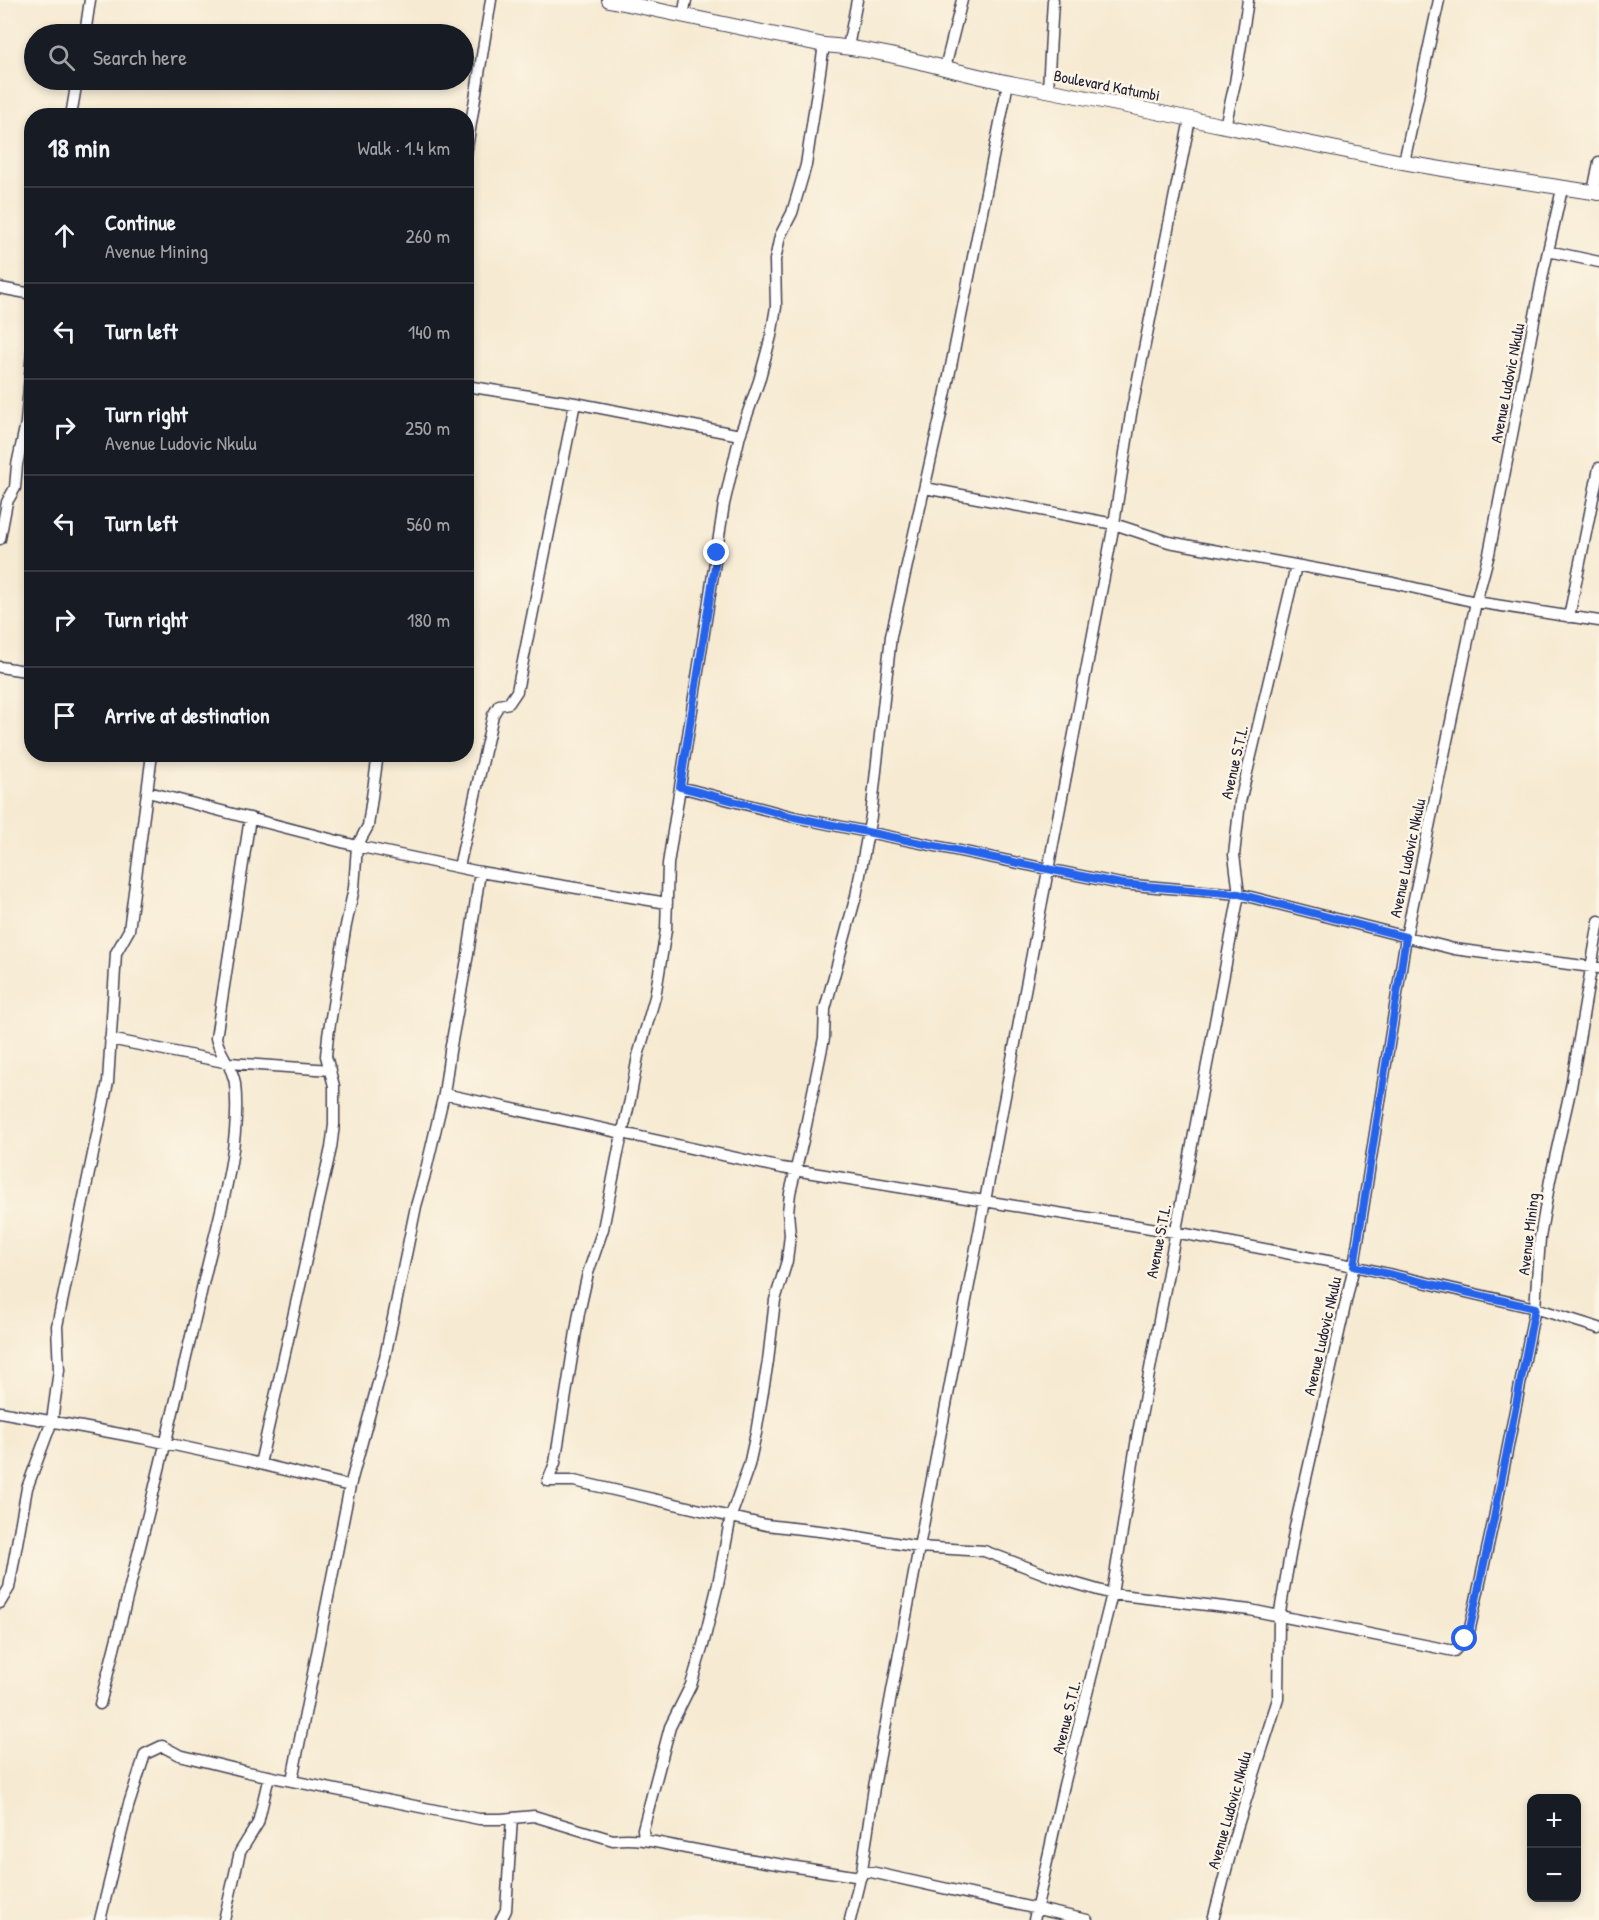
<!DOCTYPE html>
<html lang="en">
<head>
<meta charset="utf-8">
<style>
  body { margin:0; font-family:"Patrick Hand",sans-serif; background:#20242c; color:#f1f3f6 }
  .controls { position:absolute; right:18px; bottom:18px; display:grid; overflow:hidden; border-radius:12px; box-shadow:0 3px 9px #0003 }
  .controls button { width:54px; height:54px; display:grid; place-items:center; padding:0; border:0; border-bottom:2px solid #363941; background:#171b24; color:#f1f3f6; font:30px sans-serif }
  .stop { position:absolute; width:18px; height:18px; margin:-14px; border:4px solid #2563eb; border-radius:50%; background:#fff }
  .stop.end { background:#2563eb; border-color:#fff; box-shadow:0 2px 6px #0008 }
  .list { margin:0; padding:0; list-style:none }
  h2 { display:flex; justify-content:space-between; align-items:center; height:78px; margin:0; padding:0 24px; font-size:26px }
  h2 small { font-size:20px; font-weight:400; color:#9ea1a6 }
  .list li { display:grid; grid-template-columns:39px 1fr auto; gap:18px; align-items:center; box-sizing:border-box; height:96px; padding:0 24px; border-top:2px solid #363941 }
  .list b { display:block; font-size:22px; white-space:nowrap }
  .list p { margin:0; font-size:20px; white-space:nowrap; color:#9ea1a6 }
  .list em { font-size:20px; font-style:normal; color:#9ea1a6 }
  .icon { flex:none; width:33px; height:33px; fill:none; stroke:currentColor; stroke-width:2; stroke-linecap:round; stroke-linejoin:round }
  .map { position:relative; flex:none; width:1599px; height:1920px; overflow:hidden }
  .search { position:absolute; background:#171b24; box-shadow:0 3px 9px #0003; left:24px; top:24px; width:450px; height:66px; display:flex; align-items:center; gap:15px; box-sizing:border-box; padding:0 21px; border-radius:33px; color:#9ea1a6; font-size:22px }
  .panel { position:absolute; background:#171b24; box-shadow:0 3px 9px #0003; left:24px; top:108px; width:450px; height:654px; border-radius:24px }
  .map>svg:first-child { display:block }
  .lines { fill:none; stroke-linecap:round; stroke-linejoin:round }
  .minor-casing { stroke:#424052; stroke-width:13 }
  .tertiary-casing { stroke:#424052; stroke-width:16 }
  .minor { stroke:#fff; stroke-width:10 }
  .tertiary { stroke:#fff; stroke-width:14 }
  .route { stroke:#2563eb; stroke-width:8 }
  .labels { text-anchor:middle; stroke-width:5; stroke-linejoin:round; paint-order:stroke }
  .street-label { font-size:16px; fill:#22223b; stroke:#fcf5e5 }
</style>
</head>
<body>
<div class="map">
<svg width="1599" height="1920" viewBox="0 0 1599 1920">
  <rect width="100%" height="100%" fill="#fcf5e5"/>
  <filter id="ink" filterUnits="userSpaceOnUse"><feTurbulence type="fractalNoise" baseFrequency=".0167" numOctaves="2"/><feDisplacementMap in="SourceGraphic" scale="12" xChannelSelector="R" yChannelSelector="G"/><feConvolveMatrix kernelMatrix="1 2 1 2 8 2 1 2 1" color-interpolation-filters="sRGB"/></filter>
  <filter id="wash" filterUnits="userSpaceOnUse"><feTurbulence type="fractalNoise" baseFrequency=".008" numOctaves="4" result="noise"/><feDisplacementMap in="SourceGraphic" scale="24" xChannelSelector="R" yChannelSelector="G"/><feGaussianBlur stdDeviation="1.35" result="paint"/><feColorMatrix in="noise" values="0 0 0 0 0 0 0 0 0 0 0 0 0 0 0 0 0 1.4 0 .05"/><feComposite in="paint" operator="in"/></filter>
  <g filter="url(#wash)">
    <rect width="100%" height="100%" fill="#f6ead2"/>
  </g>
  <g filter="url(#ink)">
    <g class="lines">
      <defs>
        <path id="minor" d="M 683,16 L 686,0
          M 85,34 L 90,0
          M 824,45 L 806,165 L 792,213 L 780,236 L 775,260 L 776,307 L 771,336 L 759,381 L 740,435 L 724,504 L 668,864 L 666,930 L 655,997 L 638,1056 L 630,1100 L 619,1148 L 603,1229 L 588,1273 L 579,1313 L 555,1463 L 548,1481 L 574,1481 L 592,1485 L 766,1525 L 828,1532 L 919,1547 L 984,1551 L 1053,1577 L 1112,1594 L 1250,1610 L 1454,1651 L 1465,1639 L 1470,1628 L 1494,1518 L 1535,1308 L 1540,1238 L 1550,1180 L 1571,1087 L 1599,921
          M 848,47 L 857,0
          M 945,68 L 962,0
          M 1048,90 L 1053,0
          M 71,116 L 77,80
          M 1225,126 L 1235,83 L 1248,0
          M 466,154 L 491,0
          M 1404,162 L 1439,0
          M 1593,192 L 1599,162
          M 1548,251 L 1599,262
          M 0,288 L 32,294
          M 466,386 L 575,403 L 740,435
          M 925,488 L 1114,524 L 1169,542 L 1393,583 L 1476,602 L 1599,621
          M 0,539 L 7,502 L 15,488 L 17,465 L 26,423 L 32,351
          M 1569,617 L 1599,468
          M 0,667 L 32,672
          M 680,787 L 794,817 L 1121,884 L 1239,894 L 1454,949 L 1599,968
          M 148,792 L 357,846 L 480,872 L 667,903
          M 459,867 L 493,715 L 499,705 L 509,703 L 517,691 L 575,403
          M 110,1039 L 229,1063 L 331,1070
          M 444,1094 L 782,1168 L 1175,1232 L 1354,1266 L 1535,1308 L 1599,1328
          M 0,1412 L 142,1438 L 248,1461 L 350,1486
          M 260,1464 L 331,1148 L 334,1125 L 334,1086 L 326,1056 L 328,1036 L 345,930 L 354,888 L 357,846 L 368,826 L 378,754
          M 0,1603 L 9,1588 L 27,1488 L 52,1421 L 59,1370 L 57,1326 L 108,1082 L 116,953 L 129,930 L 152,754
          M 100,1704 C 136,1564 171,1425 203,1284 C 217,1223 242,1146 235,1084 C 233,1066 219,1054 216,1038 L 250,818
          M 292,1780 L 350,1486 L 385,1357 L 416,1206 L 424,1178 L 444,1094 L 450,1051 L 468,954 L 480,872
          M 644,1839 L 643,1829 L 670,1727 L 691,1685 L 703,1645 L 718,1584 L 731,1516 L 749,1465 L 756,1433 L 768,1361 L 775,1300 L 787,1261 L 790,1235 L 788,1212 L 790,1193 L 803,1140 L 824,1038 L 825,1009 L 856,896 L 871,816 L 891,636 L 945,396 L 1008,83
          M 862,1870 L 1087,1920
          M 100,1920 L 128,1807 L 145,1754 L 162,1746 L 179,1755 L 248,1772 L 479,1819 L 501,1819 L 534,1816 L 613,1840 C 640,1836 665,1845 691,1849 C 747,1860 804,1868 861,1877
          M 224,1920 L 240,1852 L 258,1823 L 269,1776
          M 501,1920 L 506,1910 L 512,1818
          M 850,1920 L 862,1870 L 874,1787 L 919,1547 L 1114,524 L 1131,414 L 1190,119
          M 1034,1920 L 1064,1785 L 1112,1594 L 1137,1438 L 1239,894 L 1234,855 L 1240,802 L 1296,566
          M 1213,1920 L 1237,1828 L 1278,1699 L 1279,1617 L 1295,1527 L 1354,1266 L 1406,937 L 1476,602 L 1489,554 L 1544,269 L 1562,189"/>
        <path id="tertiary" d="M 609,0 L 824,45 C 889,50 951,72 1015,84 C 1144,108 1273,137 1402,162 C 1467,174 1533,183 1599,193"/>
      </defs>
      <use href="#minor" class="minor-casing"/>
      <use href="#tertiary" class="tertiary-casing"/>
      <use href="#minor" class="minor"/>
      <use href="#tertiary" class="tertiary"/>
    </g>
  </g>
  <g class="lines" filter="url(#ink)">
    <path class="route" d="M 717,553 L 680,787 L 794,817 L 1121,884 L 1239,894 L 1406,937 L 1354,1266 L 1535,1308 L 1494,1518 L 1470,1628 L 1465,1639"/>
  </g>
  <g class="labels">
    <g class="street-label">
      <text transform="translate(1107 85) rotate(11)" y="6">Boulevard Katumbi</text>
      <text transform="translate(1507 383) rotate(-79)" y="6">Avenue Ludovic Nkulu</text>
      <text transform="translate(1234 762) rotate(-77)" y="6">Avenue S.T.L.</text>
      <text transform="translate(1407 858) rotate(-78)" y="6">Avenue Ludovic Nkulu</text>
      <text transform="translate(1528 1234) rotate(-83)" y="6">Avenue Mining</text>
      <text transform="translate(1158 1241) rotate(-79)" y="6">Avenue S.T.L.</text>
      <text transform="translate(1322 1336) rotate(-77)" y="6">Avenue Ludovic Nkulu</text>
      <text transform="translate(1066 1717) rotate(-76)" y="6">Avenue S.T.L.</text>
      <text transform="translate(1229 1810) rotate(-74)" y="6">Avenue Ludovic Nkulu</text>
    </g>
  </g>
</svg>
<div class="controls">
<button>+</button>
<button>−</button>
</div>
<div class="stop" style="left:1465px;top:1639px"></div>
<div class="stop end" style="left:717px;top:553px"></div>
<div class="search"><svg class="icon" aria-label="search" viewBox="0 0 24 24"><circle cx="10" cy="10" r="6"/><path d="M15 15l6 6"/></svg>Search here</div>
<section class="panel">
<h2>18 min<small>Walk · 1.4 km</small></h2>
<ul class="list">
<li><svg class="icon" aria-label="ahead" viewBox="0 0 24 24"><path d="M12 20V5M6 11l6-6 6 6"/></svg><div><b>Continue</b><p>Avenue Mining</p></div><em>260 m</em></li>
<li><svg class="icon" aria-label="left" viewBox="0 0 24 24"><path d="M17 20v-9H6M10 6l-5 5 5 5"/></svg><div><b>Turn left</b></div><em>140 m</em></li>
<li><svg class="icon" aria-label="right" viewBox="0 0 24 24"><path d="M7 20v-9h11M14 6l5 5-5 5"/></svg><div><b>Turn right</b><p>Avenue Ludovic Nkulu</p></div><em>250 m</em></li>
<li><svg class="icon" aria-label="left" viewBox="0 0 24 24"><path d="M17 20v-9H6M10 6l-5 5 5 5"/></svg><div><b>Turn left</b></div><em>560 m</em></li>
<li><svg class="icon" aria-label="right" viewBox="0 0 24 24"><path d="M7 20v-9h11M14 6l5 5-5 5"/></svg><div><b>Turn right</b></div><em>180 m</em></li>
<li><svg class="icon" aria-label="arrive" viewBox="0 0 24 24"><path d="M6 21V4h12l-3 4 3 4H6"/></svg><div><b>Arrive at destination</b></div></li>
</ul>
</section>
</div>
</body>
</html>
